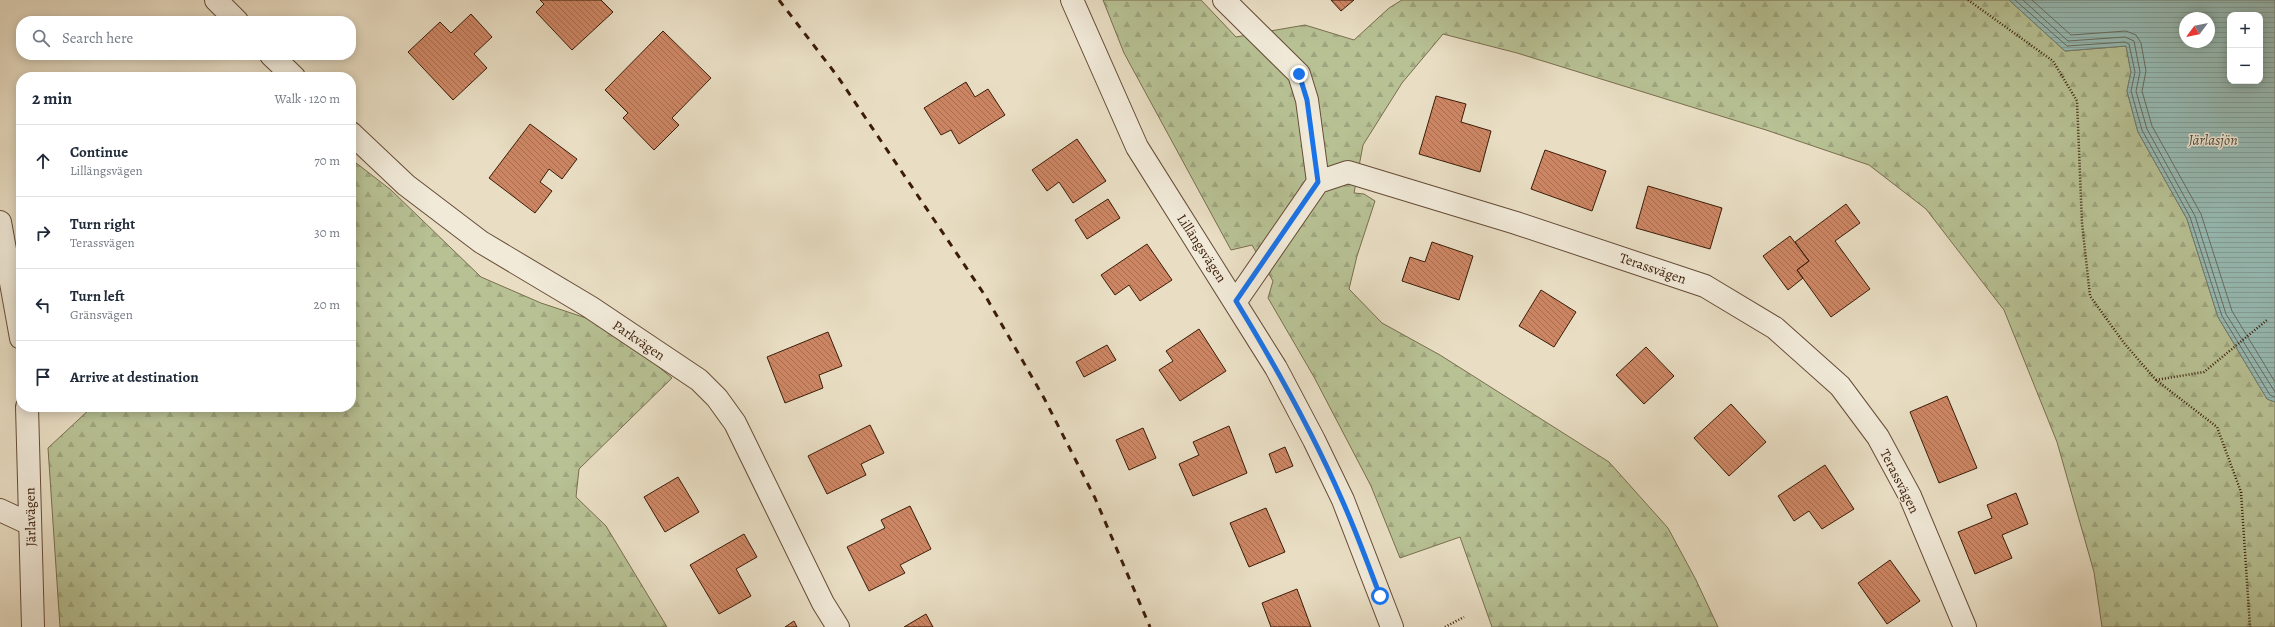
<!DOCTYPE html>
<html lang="en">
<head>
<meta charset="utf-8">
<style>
  body { margin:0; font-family:Alegreya,serif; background:#f2f2f3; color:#1f2937 }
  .controls { position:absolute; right:12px; top:12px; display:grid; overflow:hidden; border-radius:8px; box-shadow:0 2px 10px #0003 }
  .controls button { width:36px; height:36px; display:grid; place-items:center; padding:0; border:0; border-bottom:1px solid #e0e1e3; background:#fff; color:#1f2937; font:20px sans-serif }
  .compass { position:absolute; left:2179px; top:12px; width:36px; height:36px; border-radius:50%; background:#fff; box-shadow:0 2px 10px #0003; rotate:238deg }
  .stop { position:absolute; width:12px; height:12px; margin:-9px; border:3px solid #1a73e8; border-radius:50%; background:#fff }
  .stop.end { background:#1a73e8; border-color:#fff; box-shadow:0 1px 4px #0008 }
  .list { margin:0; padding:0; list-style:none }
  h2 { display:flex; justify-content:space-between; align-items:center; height:52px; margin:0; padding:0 16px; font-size:17px }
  h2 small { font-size:13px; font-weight:400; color:#747a83 }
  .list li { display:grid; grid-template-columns:26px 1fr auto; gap:12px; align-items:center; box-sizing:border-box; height:72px; padding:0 16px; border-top:1px solid #e0e1e3 }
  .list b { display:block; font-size:15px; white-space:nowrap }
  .list p { margin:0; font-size:13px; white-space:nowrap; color:#747a83 }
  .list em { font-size:13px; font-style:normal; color:#747a83 }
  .icon { flex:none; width:22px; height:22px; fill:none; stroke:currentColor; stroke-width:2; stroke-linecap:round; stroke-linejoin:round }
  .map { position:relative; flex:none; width:2275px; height:627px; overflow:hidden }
  .search { position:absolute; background:#fff; box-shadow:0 2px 10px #0003; left:16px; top:16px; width:340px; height:44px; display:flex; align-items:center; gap:10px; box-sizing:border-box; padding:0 14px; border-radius:16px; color:#747a83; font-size:15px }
  .panel { position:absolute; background:#fff; box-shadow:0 2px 10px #0003; left:16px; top:72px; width:340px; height:340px; border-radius:16px }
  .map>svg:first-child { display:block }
  .forest { fill:url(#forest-firs); stroke:#796e4e }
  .water { fill:url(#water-rules); stroke:#727c70; fill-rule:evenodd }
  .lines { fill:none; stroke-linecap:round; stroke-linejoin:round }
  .shore { stroke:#696c5f; stroke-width:1 }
  .building { fill:url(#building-back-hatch); stroke:#3b1c08 }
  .minor-casing { stroke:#664c37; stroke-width:24 }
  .path { stroke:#3b1c08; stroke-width:2.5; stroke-dasharray:1 2; stroke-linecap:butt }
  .minor { stroke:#f1ead9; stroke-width:22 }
  .rail { stroke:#3b1c08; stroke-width:3; stroke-dasharray:7 7; stroke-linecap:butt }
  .route { stroke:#1a73e8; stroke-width:5 }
  .labels { text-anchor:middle; stroke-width:3; stroke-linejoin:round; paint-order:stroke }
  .street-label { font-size:14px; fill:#3b1c08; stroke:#f1ead9 }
  .water-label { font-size:15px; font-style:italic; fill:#574c3c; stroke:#f1ead9 }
</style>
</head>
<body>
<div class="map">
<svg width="2275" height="627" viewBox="0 0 2275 627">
  <defs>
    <pattern id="forest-firs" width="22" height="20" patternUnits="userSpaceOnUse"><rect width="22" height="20" fill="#b7c194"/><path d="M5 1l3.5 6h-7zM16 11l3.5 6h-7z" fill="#9ea57e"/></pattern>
    <pattern id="water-rules" width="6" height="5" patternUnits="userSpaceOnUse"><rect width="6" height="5" fill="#97bcb6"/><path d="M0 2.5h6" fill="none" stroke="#83a19b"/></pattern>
    <pattern id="building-back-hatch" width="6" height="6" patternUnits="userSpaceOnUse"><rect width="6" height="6" fill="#cd8664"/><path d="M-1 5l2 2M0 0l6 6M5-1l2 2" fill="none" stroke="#a86d50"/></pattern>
  </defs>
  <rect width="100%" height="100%" fill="#e9dec4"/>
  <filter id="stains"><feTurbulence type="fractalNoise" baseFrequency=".005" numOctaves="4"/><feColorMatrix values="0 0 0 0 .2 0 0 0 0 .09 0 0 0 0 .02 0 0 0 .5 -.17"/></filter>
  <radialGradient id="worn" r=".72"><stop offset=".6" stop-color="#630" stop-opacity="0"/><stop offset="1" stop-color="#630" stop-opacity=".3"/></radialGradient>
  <path class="forest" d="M 1103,0 L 1201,0 L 1236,37 L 1305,25 L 1354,40 L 1389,8 L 1402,0 L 2009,0 L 2065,51 L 2126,46 L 2131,72 L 2127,91 L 2138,132 L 2187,219 L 2218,317 L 2267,399 L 2275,402 L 2275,627 L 2102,627 L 2094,572 L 2057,442 L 2004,310 L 1926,209 L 1869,165 L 1766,130 L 1517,53 L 1443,34 L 1402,83 L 1363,145 L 1354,193 L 1364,194 L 1375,201 L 1357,256 L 1349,289 L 1382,323 L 1440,355 L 1609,462 L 1668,528 L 1696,580 L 1718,627 L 1492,627 L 1460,537 L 1400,558 L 1371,486 L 1314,377 L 1268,298 L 1273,281 L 1252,245 L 1231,250 L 1124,53 Z
    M 351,159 L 391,190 L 481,277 L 541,303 L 610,326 L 672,378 L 579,469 L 576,497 L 606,526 L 667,627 L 60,627 L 48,448 L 92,407 L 351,407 Z"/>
  <path class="water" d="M 2009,0 L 2275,0 L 2275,402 L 2267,399 L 2218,317 L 2187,219 L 2138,132 L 2127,91 L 2131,72 L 2126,46 L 2065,51 ZM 2230,15 L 2260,15 L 2260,81 L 2230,81 ZM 2185,18 L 2209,18 L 2209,42 L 2185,42 Z"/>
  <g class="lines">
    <path class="shore" d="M 2015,0 L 2067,46 L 2125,42 L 2129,44 L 2135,72 L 2131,91 L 2142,130 L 2190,217 L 2222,316 L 2270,395 L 2275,397
      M 2023,0 L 2068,41 L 2125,37 L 2134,41 L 2140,72 L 2136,91 L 2147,129 L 2195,216 L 2226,314 L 2275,392
      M 2032,0 L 2071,35 L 2126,31 L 2136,35 L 2141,43 L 2146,71 L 2142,91 L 2152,126 L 2201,214 L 2232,311 L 2275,382"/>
  </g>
  <path class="building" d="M 540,0 L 601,0 L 613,12 L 572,50 L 536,12 L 544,4 Z
    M 1331,0 L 1354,0 L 1341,11 Z
    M 471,14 L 492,37 L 474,54 L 487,68 L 453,100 L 408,52 L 440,22 L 451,33 Z
    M 663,31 L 711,78 L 672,118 L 679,125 L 654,150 L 623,118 L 628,113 L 605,90 Z
    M 966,82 L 975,97 L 988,89 L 1005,115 L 959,144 L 951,130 L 941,135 L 924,108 Z
    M 1436,96 L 1466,104 L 1461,122 L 1491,131 L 1480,172 L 1419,154 Z
    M 530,124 L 577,159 L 562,179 L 549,169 L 540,182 L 552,191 L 535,213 L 489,178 Z
    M 1077,139 L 1106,181 L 1073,203 L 1059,182 L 1047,191 L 1032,170 Z
    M 1545,150 L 1606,171 L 1592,211 L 1531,189 Z
    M 1648,186 L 1722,208 L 1710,249 L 1636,228 Z
    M 1108,199 L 1120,218 L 1087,239 L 1075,220 Z
    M 1846,204 L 1860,223 L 1835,241 L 1870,289 L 1831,317 L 1797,270 L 1809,261 L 1795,242 Z
    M 1790,236 L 1809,261 L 1797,270 L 1803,278 L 1788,290 L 1763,256 Z
    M 1432,242 L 1473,256 L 1459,300 L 1402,281 L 1410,257 L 1425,262 Z
    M 1147,244 L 1172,280 L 1140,301 L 1129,285 L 1115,295 L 1101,275 Z
    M 1541,290 L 1576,312 L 1554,347 L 1519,326 Z
    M 1199,329 L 1226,371 L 1180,401 L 1159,370 L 1173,361 L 1166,351 Z
    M 828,332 L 842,366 L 819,375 L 823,388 L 785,403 L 767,357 Z
    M 1107,345 L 1116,360 L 1084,377 L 1076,362 Z
    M 1646,347 L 1674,376 L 1644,404 L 1616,375 Z
    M 1947,396 L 1977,468 L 1939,483 L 1910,412 Z
    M 1731,404 L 1766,442 L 1729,476 L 1694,438 Z
    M 870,425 L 884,453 L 861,464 L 866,475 L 827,494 L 808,456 Z
    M 1229,426 L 1247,473 L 1193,496 L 1179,464 L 1199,455 L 1193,442 Z
    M 1143,428 L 1156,458 L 1129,470 L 1116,440 Z
    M 1285,447 L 1293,466 L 1276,473 L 1269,454 Z
    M 1825,465 L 1854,509 L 1822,529 L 1809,511 L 1794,521 L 1778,496 Z
    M 678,477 L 699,512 L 665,532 L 644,497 Z
    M 2016,493 L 2028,524 L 2002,535 L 2012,558 L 1975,574 L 1958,532 L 1992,518 L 1987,505 Z
    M 910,506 L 931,549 L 900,565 L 905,573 L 869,591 L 847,547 L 885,528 L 881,520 Z
    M 1266,508 L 1285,552 L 1249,567 L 1230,523 Z
    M 744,534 L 757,557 L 736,569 L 751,596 L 719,614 L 690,565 Z
    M 1890,560 L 1920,601 L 1887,624 L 1858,583 Z
    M 1297,589 L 1311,627 L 1271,627 L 1262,603 Z
    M 926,614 L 933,627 L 904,627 Z
    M 794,621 L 797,627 L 785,627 Z"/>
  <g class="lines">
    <defs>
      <path id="minor" d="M 216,0 L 237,21
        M 1072,0 L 1137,147 L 1276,368 L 1314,440 L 1343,500 L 1392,627
        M 1224,0 L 1299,74 L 1307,100 L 1318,182
        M 271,55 L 294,77
        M 351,133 L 406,185 L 481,242 L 590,307 L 699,380 L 717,398 L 735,423 L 823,603 L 838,627
        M 0,222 L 21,338
        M 1236,301 L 1318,182 L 1348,172 L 1516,223 L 1705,286 L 1775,328 L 1840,386 L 1878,437 L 1910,496 L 1965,627
        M 27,407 L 33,627
        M 0,510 L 30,524"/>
    </defs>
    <use href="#minor" class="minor-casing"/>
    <path class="path" d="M 1968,0 L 2053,61 L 2077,101 L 2082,223 L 2090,296 L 2124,343 L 2156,380 L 2217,427 L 2241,492 L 2250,627
      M 2156,380 L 2204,372 L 2267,320
      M 1445,627 L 1464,617"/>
    <use href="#minor" class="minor"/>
    <path class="rail" d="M 779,0 L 838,77 L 986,297 L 1044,398 L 1095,498 L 1150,627"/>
  </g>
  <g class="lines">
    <path class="route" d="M 1299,74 L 1307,100 L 1318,182 L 1236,301 C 1275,365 1312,431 1342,500 C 1356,531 1368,564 1380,596"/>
  </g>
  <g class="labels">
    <g class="street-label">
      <text transform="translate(1202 248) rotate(57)" y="5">Lillängsvägen</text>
      <text transform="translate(1653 268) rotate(19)" y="5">Terassvägen</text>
      <text transform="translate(639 340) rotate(34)" y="5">Parkvägen</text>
      <text transform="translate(1900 481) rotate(63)" y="5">Terassvägen</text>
      <text transform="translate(30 517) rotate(-91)" y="5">Järlavägen</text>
    </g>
    <g class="water-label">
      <text x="2213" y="145">Järlasjön</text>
    </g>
  </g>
  <rect width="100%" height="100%" filter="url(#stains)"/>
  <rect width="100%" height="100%" fill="url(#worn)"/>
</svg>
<div class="controls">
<button>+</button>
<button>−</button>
</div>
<svg class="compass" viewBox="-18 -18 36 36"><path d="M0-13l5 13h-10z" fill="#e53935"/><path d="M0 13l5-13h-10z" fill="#747a83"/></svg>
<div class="stop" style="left:1380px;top:596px"></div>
<div class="stop end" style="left:1299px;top:74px"></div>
<div class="search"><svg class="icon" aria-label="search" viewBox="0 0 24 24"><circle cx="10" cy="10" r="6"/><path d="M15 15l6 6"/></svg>Search here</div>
<section class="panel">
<h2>2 min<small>Walk · 120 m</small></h2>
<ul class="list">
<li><svg class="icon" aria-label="ahead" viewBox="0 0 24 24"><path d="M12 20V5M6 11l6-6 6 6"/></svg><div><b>Continue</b><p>Lillängsvägen</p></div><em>70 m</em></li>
<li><svg class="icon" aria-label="right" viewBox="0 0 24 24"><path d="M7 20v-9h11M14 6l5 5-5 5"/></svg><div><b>Turn right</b><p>Terassvägen</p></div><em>30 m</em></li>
<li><svg class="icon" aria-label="left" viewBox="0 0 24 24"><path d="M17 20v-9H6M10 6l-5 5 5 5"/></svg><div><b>Turn left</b><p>Gränsvägen</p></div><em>20 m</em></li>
<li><svg class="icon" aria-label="arrive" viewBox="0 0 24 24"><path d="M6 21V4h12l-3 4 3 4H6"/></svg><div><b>Arrive at destination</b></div></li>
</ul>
</section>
</div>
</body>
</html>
